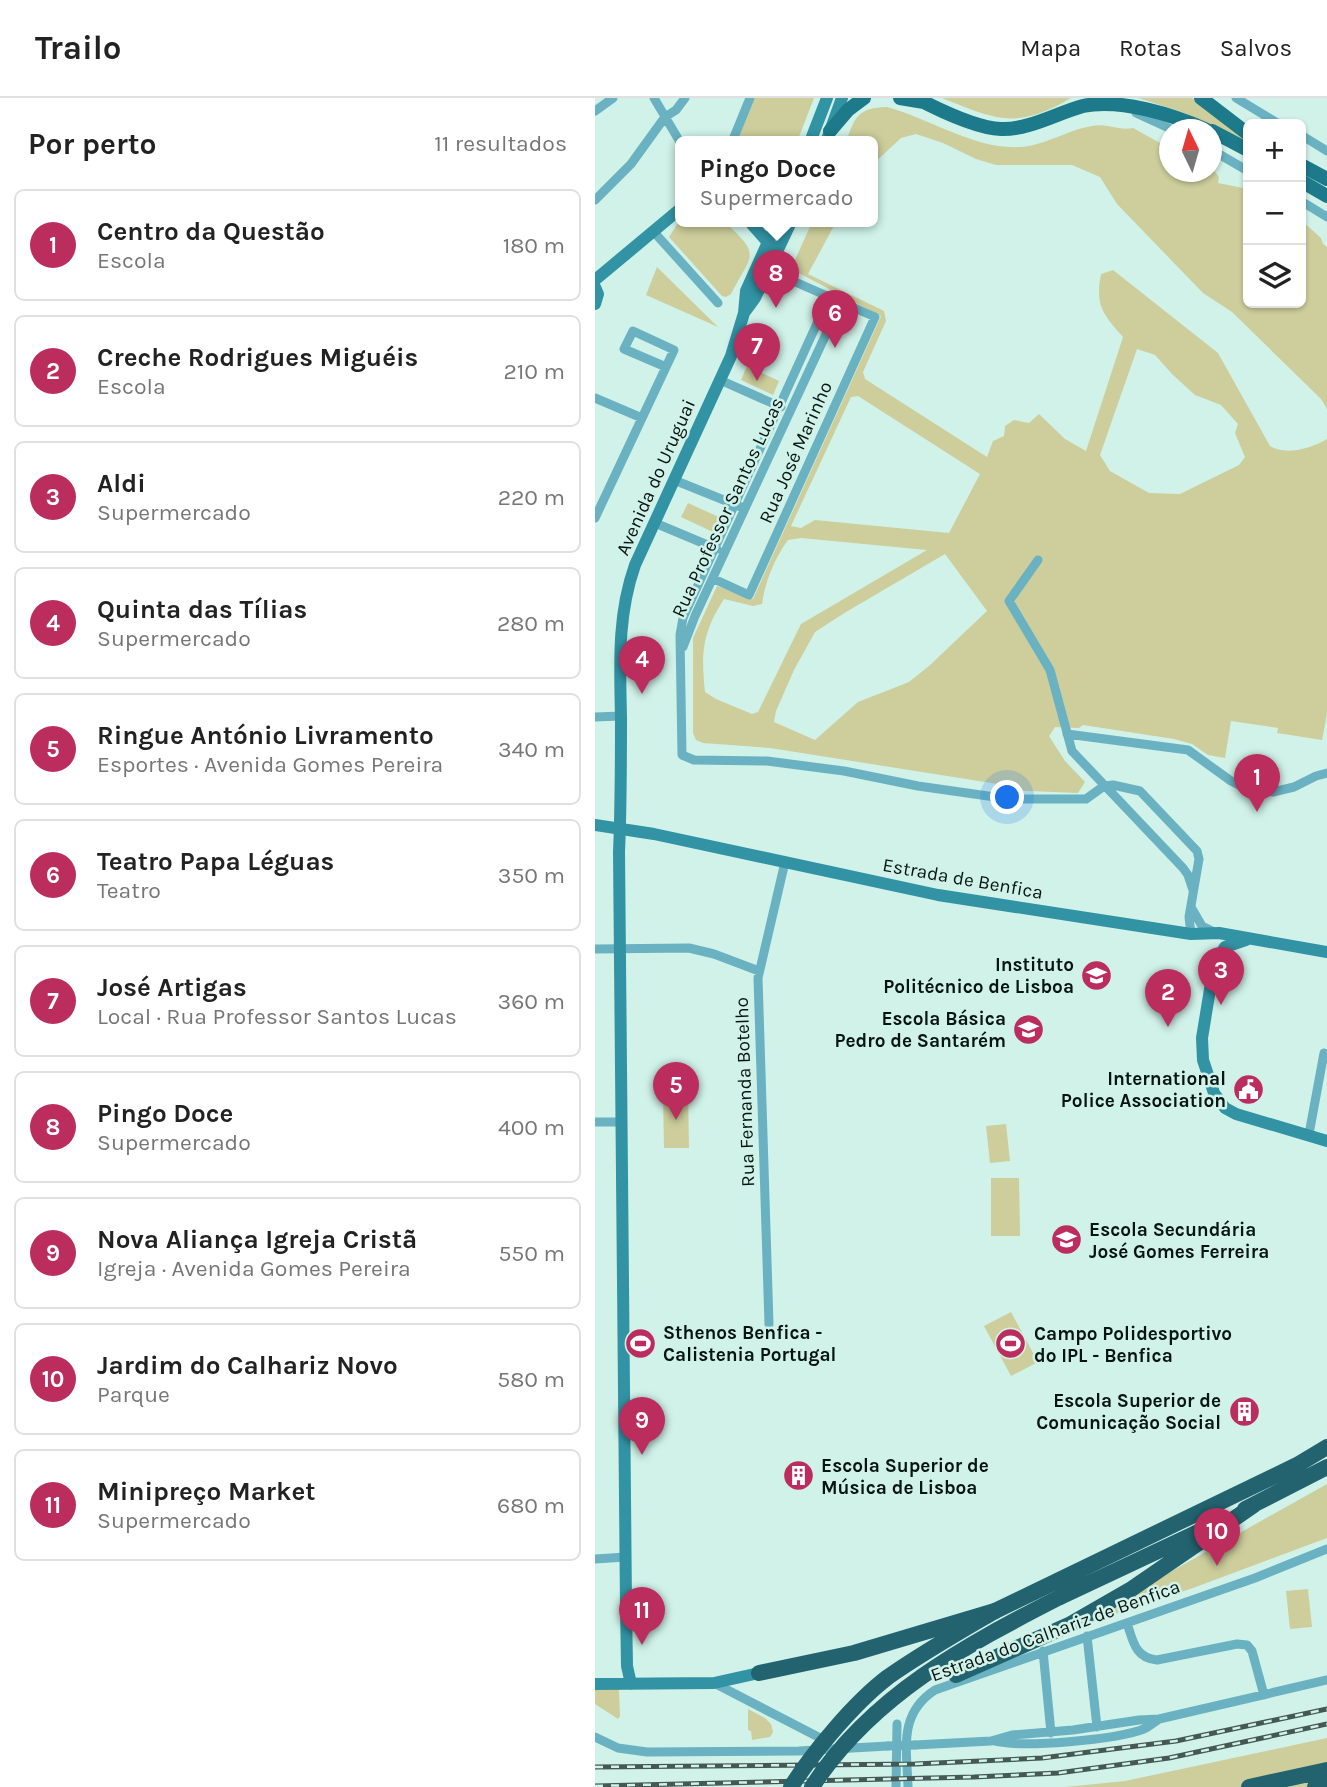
<!DOCTYPE html>
<html lang="pt">
<head>
<meta charset="utf-8">
<style>
  body { margin:0; font-family:Karla,sans-serif; background:#f2f2f2; color:#222 }
  .controls { position:absolute; right:21px; top:21px; display:grid; overflow:hidden; border-radius:10px; box-shadow:0 2px 5px #0004 }
  .controls button { width:63px; height:63px; display:grid; place-items:center; padding:0; border:0; border-bottom:2px solid #e0e0e0; background:#fff; color:#222; font:35px sans-serif }
  .compass { position:absolute; left:564px; top:21px; width:63px; height:63px; border-radius:50%; background:#fff; box-shadow:0 2px 5px #0004; rotate:355deg }
  .you { position:absolute; left:413px; top:700px; width:24px; height:24px; margin:-18px; border:5px solid #fff; border-radius:50%; background:#1a73e8; box-shadow:0 0 0 10px #1a73e833 }
  .badge { display:grid; place-items:center; width:46px; height:46px; border-radius:50%; background:#bb2d5d; color:#fff; font-size:23px; font-weight:700 }
  .pin { position:absolute; translate:-50% -58px; filter:drop-shadow(0 2px 4px #0008) }
  .pin::after { content:''; position:absolute; top:37px; width:24px; height:21px; background:inherit; clip-path:polygon(0 0,100% 0,50% 100%) }
  .popup { position:absolute; left:80px; top:38px; width:203px; height:91px; box-sizing:border-box; display:grid; place-content:center; border-radius:10px; background:#fff; filter:drop-shadow(0 2px 5px #0005); font-size:23px; white-space:nowrap; color:#767676 }
  .popup b { font-size:26px; color:#222 }
  .popup::after { content:''; position:absolute; left:50%; top:100%; margin-left:-14px; border:14px solid transparent; border-top-color:#fff }
  .list { margin:0; padding:0; list-style:none }
  h2 { display:flex; justify-content:space-between; align-items:center; height:91px; margin:0; padding:0 28px; font-size:30px }
  h2 small { font-size:23px; font-weight:400; color:#767676 }
  .list li { display:grid; grid-template-columns:46px 1fr auto; gap:21px; align-items:center; box-sizing:border-box; height:112px; margin:0 14px 14px; padding:0 14px; border:2px solid #e0e0e0; border-radius:10px }
  .list b { display:block; font-size:26px; white-space:nowrap }
  .list p { margin:0; font-size:23px; white-space:nowrap; color:#767676 }
  .list em { font-size:23px; font-style:normal; color:#767676 }
  .icon { flex:none; width:38px; height:38px; fill:none; stroke:currentColor; stroke-width:2; stroke-linecap:round; stroke-linejoin:round }
  .map { position:relative; flex:none; width:732px; height:1689px; overflow:hidden }
  header { display:flex; align-items:center; gap:42px; box-sizing:border-box; height:98px; padding:0 35px; background:#fff; border-bottom:2px solid #e0e0e0 }
  header strong { font-size:33px }
  nav { display:flex; gap:38px; margin-inline-start:auto; font-size:24px }
  main { display:flex }
  aside { flex:1; background:#fff }
  .map>svg:first-child { display:block }
  .green { fill:#cdce9c; fill-rule:evenodd }
  .lines { fill:none; stroke-linecap:round; stroke-linejoin:round }
  .street { stroke:#6ab2c1; stroke-width:9 }
  .secondary { stroke:#3293a4; stroke-width:12 }
  .primary { stroke:#1c7a8a; stroke-width:14 }
  .highway { stroke:#22636f; stroke-width:16 }
  .rail-casing { stroke:#465853; stroke-width:5 }
  .rail { stroke:#d0f2e9; stroke-width:2.5; stroke-dasharray:8; stroke-linecap:butt }
  .street-bridge { stroke:#6ab2c1; stroke-width:9 }
  .highway-bridge { stroke:#22636f; stroke-width:16 }
  .labels { text-anchor:middle; stroke-width:5; stroke-linejoin:round; paint-order:stroke }
  .street-label { font-size:19px; fill:#081411; stroke:#d0f2e9 }
  .poi-label { font-size:19px; font-weight:bold; fill:#081411; stroke:#d0f2e9; text-anchor:end }
</style>
</head>
<body>
<header>
<strong>Trailo</strong>
<nav><a>Mapa</a><a>Rotas</a><a>Salvos</a></nav>
</header>
<main>
<aside>
<h2>Por perto<small>11 resultados</small></h2>
<ul class="list">
<li><span class="badge">1</span><div><b>Centro da Questão</b><p>Escola</p></div><em>180 m</em></li>
<li><span class="badge">2</span><div><b>Creche Rodrigues Miguéis</b><p>Escola</p></div><em>210 m</em></li>
<li><span class="badge">3</span><div><b>Aldi</b><p>Supermercado</p></div><em>220 m</em></li>
<li><span class="badge">4</span><div><b>Quinta das Tílias</b><p>Supermercado</p></div><em>280 m</em></li>
<li><span class="badge">5</span><div><b>Ringue António Livramento</b><p>Esportes · Avenida Gomes Pereira</p></div><em>340 m</em></li>
<li><span class="badge">6</span><div><b>Teatro Papa Léguas</b><p>Teatro</p></div><em>350 m</em></li>
<li><span class="badge">7</span><div><b>José Artigas</b><p>Local · Rua Professor Santos Lucas</p></div><em>360 m</em></li>
<li><span class="badge">8</span><div><b>Pingo Doce</b><p>Supermercado</p></div><em>400 m</em></li>
<li><span class="badge">9</span><div><b>Nova Aliança Igreja Cristã</b><p>Igreja · Avenida Gomes Pereira</p></div><em>550 m</em></li>
<li><span class="badge">10</span><div><b>Jardim do Calhariz Novo</b><p>Parque</p></div><em>580 m</em></li>
<li><span class="badge">11</span><div><b>Minipreço Market</b><p>Supermercado</p></div><em>680 m</em></li>
</ul>
</aside>
<div class="map">
<svg width="732" height="1689" viewBox="0 0 732 1689">
  <rect width="100%" height="100%" fill="#d0f2e9"/>
  <path class="green" d="M 157,0 L 219,0 L 202,44 L 141,44 Z
    M 347,0 L 476,0 C 421,32 402,22 347,0 Z
    M 543,0 L 597,0 L 653,44 L 584,13 Z
    M 292,9 C 333,20 381,52 425,49 C 449,48 472,32 497,28 C 512,25 523,33 538,30 L 574,50 L 575,74 L 617,74 L 617,70 L 624,79 L 623,85 L 653,91 L 653,205 L 706,205 L 706,122 L 726,140 L 728,146 L 732,149 L 732,311 L 726,301 L 637,214 L 608,195 L 522,106 L 505,79 L 477,67 L 401,67 L 381,61 L 348,45 L 321,36 L 306,40 L 277,67 L 277,44 L 251,44 C 260,18 263,10 292,9 Z
    M 85,122 L 85,124 L 130,124 C 166,158 158,154 136,196 L 131,199 L 127,198 L 74,139 Z
    M 217,124 L 241,124 L 213,176 L 289,213 L 291,223 L 268,274 L 270,281 L 392,359 L 398,343 L 409,338 L 410,328 L 419,322 L 434,325 L 444,316 L 470,341 L 491,353 L 528,239 C 507,216 500,206 506,176 L 518,172 L 623,255 L 675,348 C 690,358 718,350 732,341 L 732,616 L 727,642 L 682,635 L 683,630 L 636,623 L 630,660 L 613,657 L 597,646 L 579,641 L 488,627 L 484,630 L 460,629 L 454,638 L 470,663 L 490,684 L 483,695 L 411,692 L 409,687 L 175,650 L 108,645 L 101,642 L 98,635 L 98,540 L 122,488 L 158,501 L 286,218 L 196,171 ZM 542,251 L 560,257 L 577,276 L 600,297 L 626,307 L 643,326 L 640,335 L 650,359 L 644,367 L 585,396 L 554,395 L 515,373 L 505,357 ZM 263,298 L 385,376 L 354,435 L 220,422 L 206,430 L 196,428 L 256,299 ZM 206,440 L 332,452 L 206,526 L 163,614 L 157,616 L 121,601 L 110,594 C 106,555 107,535 129,501 L 158,508 L 167,506 C 170,484 179,461 193,442 ZM 350,456 L 392,513 L 334,568 L 314,584 L 263,604 L 220,642 L 179,624 L 181,613 L 199,572 L 220,534 L 251,514 Z
    M 62,169 L 123,229 L 51,197 Z
    M 152,268 L 184,283 L 178,297 L 146,282 Z
    M 93,405 L 126,420 L 120,435 L 86,419 Z
    M 68,995 L 93,995 L 94,1050 L 69,1050 Z
    M 411,1026 L 415,1063 L 395,1065 L 391,1028 Z
    M 396,1080 L 424,1080 L 425,1138 L 396,1138 Z
    M 416,1214 L 443,1264 L 416,1278 L 389,1228 Z
    M 732,1386 L 732,1440 L 598,1490 L 470,1533 Z
    M 713,1491 L 717,1529 L 695,1531 L 691,1493 Z
    M 24,1591 L 25,1618 L 23,1621 L 0,1606 L 0,1592 Z
    M 153,1611 L 170,1620 L 176,1626 L 178,1634 L 175,1639 L 157,1642 L 156,1633 L 153,1632 Z
    M 732,1640 L 732,1689 L 470,1689 L 530,1683 Z"/>
  <g class="lines">
    <path class="street" d="M 59,0 L 85,44
      M 641,0 L 684,26
      M 0,13 L 18,0
      M 541,15 L 578,32
      M 706,37 L 732,53
      M 137,44 L 155,0
      M 617,52 L 653,73
      M 0,102 L 36,66 L 70,19 L 81,12 L 90,0
      M 706,103 L 732,119
      M 58,133 L 123,205
      M 234,199 L 88,520 L 85,537 L 87,657 L 99,662 L 172,663 L 249,673 L 323,688 L 414,701 L 491,701 L 509,688
      M 125,282 L 186,309
      M 0,300 L 47,320
      M 79,382 L 146,409
      M 0,420 C 26,364 53,308 79,252 L 38,233 L 29,251 L 71,269
      M 60,425 L 122,451
      M 443,462 L 414,503 L 455,572 L 477,653 L 588,770 L 593,777 L 598,792
      M 119,481 L 154,497 L 280,219 L 173,172
      M 88,549 L 100,518 L 246,204
      M 0,619 L 26,618
      M 472,636 L 593,652 L 636,683 L 650,690 L 678,694 L 699,689 L 721,678 L 732,675
      M 509,688 L 518,687 L 545,693 L 602,753 L 604,761 L 594,819 L 596,836
      M 596,809 L 607,828 L 619,834
      M 0,851 L 94,850 L 119,856 L 164,873
      M 0,1024 L 26,1024
      M 714,1036 L 729,955
      M 174,1226 L 163,880 L 190,764
      M 0,1461 L 31,1459
      M 532,1525 C 538,1543 540,1560 562,1562 L 642,1546 L 652,1547 L 657,1553 L 669,1597
      M 492,1538 L 502,1629
      M 448,1553 L 456,1635
      M 119,1585 L 233,1644
      M 0,1639 L 23,1650 L 52,1654 L 204,1653 L 293,1648
      M 399,1643 C 428,1650 520,1642 549,1631 C 553,1629 558,1625 563,1622
      M 320,1647 L 396,1643 L 417,1637 L 478,1632 L 544,1622 L 564,1621 L 732,1582
      M 301,1689 L 302,1626
      M 313,1689 C 312,1651 303,1616 340,1592 L 660,1480 L 732,1451"/>
    <path class="secondary" d="M 215,44 L 232,0
      M 231,44 L 247,0
      M 155,124 L 177,149
      M 0,182 L 85,111
      M 0,189 L 3,196 L 0,206
      M 149,215 L 160,200 L 196,124
      M 0,727 L 59,736 L 343,797 L 596,836 L 624,835 L 732,854
      M 651,842 L 630,849 L 619,867 L 607,940 L 608,962 L 619,995 L 630,1010 L 641,1016 L 732,1043
      M 0,1586 L 119,1585 L 164,1575
      M 36,1586 L 32,1568 L 31,1508 L 24,754 C 26,709 26,665 26,620 C 25,567 22,518 40,467 L 136,258 L 149,215 L 151,193 L 182,124"/>
    <path class="primary" d="M 305,0 L 329,4
      M 321,0 C 344,12 382,30 406,31 C 434,32 462,15 488,8 C 525,0 579,17 612,32
      M 606,0 L 653,36
      M 235,33 L 253,12 L 269,0
      M 617,33 L 653,52
      M 706,67 L 732,81
      M 706,83 L 732,98"/>
    <path class="highway" d="M 650,1411 L 732,1369
      M 465,1499 L 614,1429
      M 164,1575 L 259,1555 L 400,1513 L 702,1367 L 732,1349
      M 361,1577 L 476,1526 L 535,1492 L 659,1407
      M 654,1689 L 732,1672
      M 720,1689 L 732,1686"/>
    <defs>
      <path id="rail" d="M 0,1669 L 320,1666 L 447,1660 L 581,1643 L 732,1611
        M 0,1688 L 379,1679 L 463,1675 L 574,1660 L 732,1626"/>
    </defs>
    <use href="#rail" class="rail-casing"/>
    <use href="#rail" class="rail"/>
    <path class="street-bridge" d="M 293,1648 L 320,1647"/>
    <path class="highway-bridge" d="M 196,1689 C 218,1654 260,1604 293,1579 C 327,1555 364,1534 400,1513
      M 217,1689 C 276,1598 371,1547 465,1499"/>
  </g>
  <defs>
    <symbol id="university-disc" viewBox="-11 -11 22 22"><circle r="9.5" fill="#bb2d5d" stroke="#d0f2e9"/><path d="M0-5L7-2L0 1L-7-2ZM-4 1L0 2.5L4 1V4Q0 6-4 4Z" fill="#fff"/></symbol>
    <symbol id="school-disc" viewBox="-11 -11 22 22"><circle r="9.5" fill="#bb2d5d" stroke="#d0f2e9"/><path d="M0-5L7-2L0 1L-7-2ZM-4 1L0 2.5L4 1V4Q0 6-4 4Z" fill="#fff"/></symbol>
    <symbol id="civic-disc" viewBox="-11 -11 22 22"><circle r="9.5" fill="#bb2d5d" stroke="#d0f2e9"/><path d="M-.6-6.5H3V-4.5H.6V-3L4-1V1h2V6H-6V1h2V-1L-.6-3ZM-1.2 2.5V6h2.4V2.5Z" fill="#fff"/></symbol>
    <symbol id="stadium-disc" viewBox="-11 -11 22 22"><circle r="9.5" fill="#bb2d5d" stroke="#d0f2e9"/><path d="M0-5a6.5 5 0 1 0 0 10a6.5 5 0 1 0 0-10ZM-3.5-1.8h7v3.6h-7Z" fill="#fff"/></symbol>
    <symbol id="building-disc" viewBox="-11 -11 22 22"><circle r="9.5" fill="#bb2d5d" stroke="#d0f2e9"/><path d="M-4-6H4V6H1V3H-1V6H-4ZM-2.5-4.3h1.7v1.8h-1.7ZM.8-4.3h1.7v1.8H.8ZM-2.5-1h1.7V.8h-1.7ZM.8-1h1.7V.8H.8Z" fill="#fff"/></symbol>
  </defs>
  <g fill-rule="evenodd">
    <use href="#university-disc" x="484" y="860" width="35" height="35"/>
    <use href="#school-disc" x="416" y="914" width="35" height="35"/>
    <use href="#civic-disc" x="636" y="974" width="35" height="35"/>
    <use href="#school-disc" x="454" y="1124" width="35" height="35"/>
    <use href="#stadium-disc" x="28" y="1228" width="35" height="35"/>
    <use href="#stadium-disc" x="398" y="1228" width="35" height="35"/>
    <use href="#building-disc" x="632" y="1296" width="35" height="35"/>
    <use href="#building-disc" x="186" y="1360" width="35" height="35"/>
  </g>
  <g class="labels">
    <g class="street-label">
      <text transform="translate(200 354) rotate(-66)" y="7">Rua José Marinho</text>
      <text transform="translate(60 379) rotate(-66)" y="7">Avenida do Uruguai</text>
      <text transform="translate(132 409) rotate(-65)" y="7">Rua Professor Santos Lucas</text>
      <text transform="translate(368 780) rotate(10)" y="7">Estrada de Benfica</text>
      <text transform="translate(149 994) rotate(-92)" y="7">Rua Fernanda Botelho</text>
      <text transform="translate(460 1532) rotate(-20)" y="7">Estrada do Calhariz de Benfica</text>
    </g>
    <g class="poi-label">
      <text x="479" y="873">Instituto<tspan x="479" dy="22">Politécnico de Lisboa</tspan></text>
      <text x="411" y="927">Escola Básica<tspan x="411" dy="22">Pedro de Santarém</tspan></text>
      <text x="631" y="987">International<tspan x="631" dy="22">Police Association</tspan></text>
      <text x="494" y="1138" text-anchor="start">Escola Secundária<tspan x="494" dy="22">José Gomes Ferreira</tspan></text>
      <text x="68" y="1241" text-anchor="start">Sthenos Benfica -<tspan x="68" dy="22">Calistenia Portugal</tspan></text>
      <text x="439" y="1242" text-anchor="start">Campo Polidesportivo<tspan x="439" dy="22">do IPL - Benfica</tspan></text>
      <text x="626" y="1309">Escola Superior de<tspan x="626" dy="22">Comunicação Social</tspan></text>
      <text x="226" y="1374" text-anchor="start">Escola Superior de<tspan x="226" dy="22">Música de Lisboa</tspan></text>
    </g>
  </g>
</svg>
<div class="controls">
<button>+</button>
<button>−</button>
<button><svg class="icon" aria-label="layers" viewBox="0 0 24 24"><path d="M12 4l9 5-9 5-9-5zM3 14l9 5 9-5"/></svg></button>
</div>
<svg class="compass" viewBox="-18 -18 36 36"><path d="M0-13l5 13h-10z" fill="#e53935"/><path d="M0 13l5-13h-10z" fill="#767676"/></svg>
<div class="you"></div>
<div class="pin badge" style="left:662px;top:714px">1</div>
<div class="pin badge" style="left:573px;top:929px">2</div>
<div class="pin badge" style="left:626px;top:907px">3</div>
<div class="pin badge" style="left:47px;top:596px">4</div>
<div class="pin badge" style="left:81px;top:1022px">5</div>
<div class="pin badge" style="left:240px;top:250px">6</div>
<div class="pin badge" style="left:162px;top:283px">7</div>
<div class="pin badge" style="left:181px;top:210px">8</div>
<div class="popup"><b>Pingo Doce</b>Supermercado</div>
<div class="pin badge" style="left:47px;top:1357px">9</div>
<div class="pin badge" style="left:622px;top:1468px">10</div>
<div class="pin badge" style="left:47px;top:1547px">11</div>
</div>
</main>
</body>
</html>
